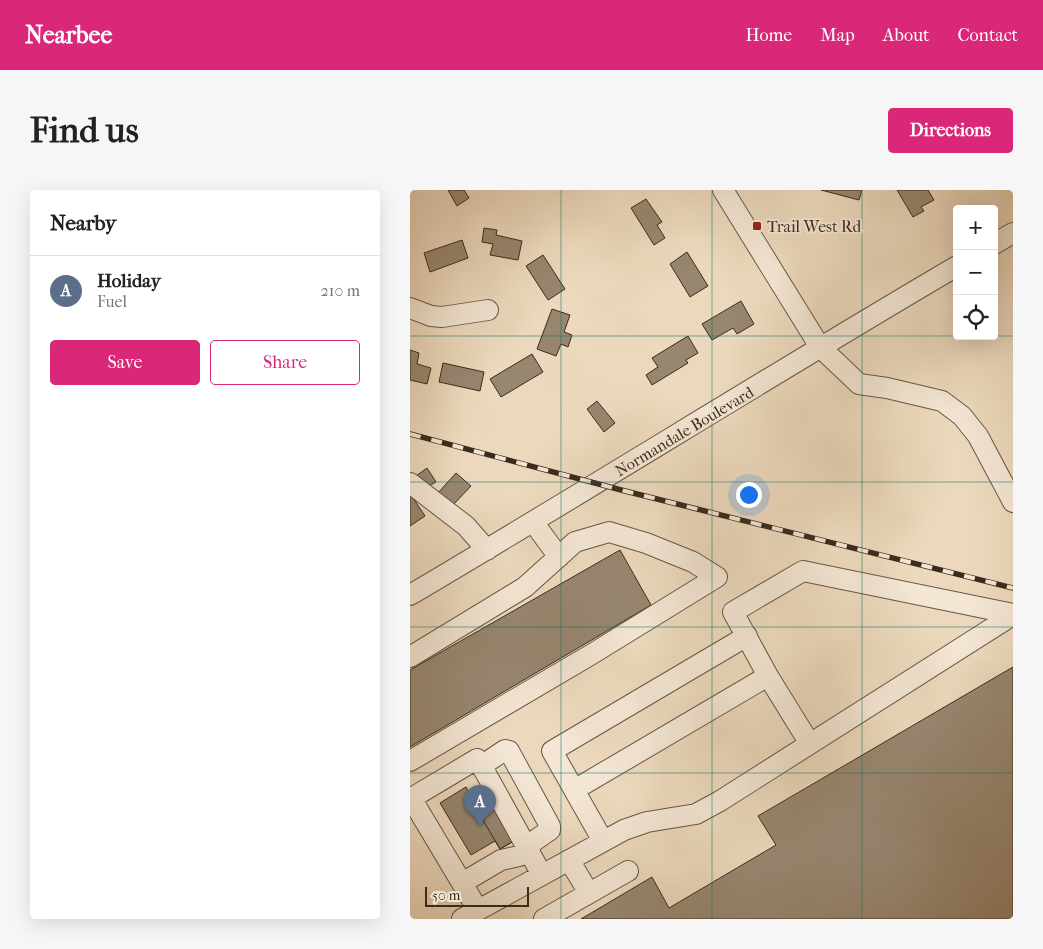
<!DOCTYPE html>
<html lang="en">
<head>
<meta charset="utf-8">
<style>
  body { margin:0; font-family:"IM FELL French Canon",serif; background:#f6f6f6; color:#222 }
  .controls { position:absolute; right:15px; top:15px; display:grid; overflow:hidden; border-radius:5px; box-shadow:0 5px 20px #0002 }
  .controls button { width:45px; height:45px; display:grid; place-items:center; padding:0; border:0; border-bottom:1px solid #e0e0e0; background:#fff; color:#222; font:25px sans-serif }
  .scale { position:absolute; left:15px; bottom:12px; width:104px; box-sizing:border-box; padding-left:5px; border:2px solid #3a2c1c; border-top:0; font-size:14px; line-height:18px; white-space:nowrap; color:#3a2c1c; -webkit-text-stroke:4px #f3e6d4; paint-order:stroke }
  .you { position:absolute; left:338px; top:304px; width:18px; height:18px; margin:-12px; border:4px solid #fff; border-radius:50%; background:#1a73e8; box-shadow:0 0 0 8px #1a73e833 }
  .badge { display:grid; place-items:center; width:32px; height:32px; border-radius:50%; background:#db2777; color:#fff; font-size:16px; font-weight:700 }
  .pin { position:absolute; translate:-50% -41px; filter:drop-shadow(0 1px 2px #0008) }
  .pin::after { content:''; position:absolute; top:26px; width:18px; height:15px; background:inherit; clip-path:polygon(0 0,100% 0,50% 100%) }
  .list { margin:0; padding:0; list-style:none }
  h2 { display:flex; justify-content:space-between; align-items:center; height:65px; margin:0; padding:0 20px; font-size:21px }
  h2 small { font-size:16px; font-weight:400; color:#767676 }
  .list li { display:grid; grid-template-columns:32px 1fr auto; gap:15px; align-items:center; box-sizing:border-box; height:70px; padding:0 20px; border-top:1px solid #e0e0e0 }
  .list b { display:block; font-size:19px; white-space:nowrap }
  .list p { margin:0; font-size:16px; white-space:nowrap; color:#767676 }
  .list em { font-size:16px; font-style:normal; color:#767676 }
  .actions { display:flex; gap:10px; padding:15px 20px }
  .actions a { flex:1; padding:11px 0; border:1px solid #db2777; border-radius:5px; text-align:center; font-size:18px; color:#db2777 }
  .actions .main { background:#db2777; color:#fff }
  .icon { flex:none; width:28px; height:28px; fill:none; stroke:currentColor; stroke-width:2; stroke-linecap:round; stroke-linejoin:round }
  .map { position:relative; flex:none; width:603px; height:729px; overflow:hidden; border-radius:5px }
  header { display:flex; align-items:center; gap:30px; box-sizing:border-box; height:70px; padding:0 25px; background:#db2777; color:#fff }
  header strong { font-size:24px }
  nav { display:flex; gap:28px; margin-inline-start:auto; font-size:18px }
  .intro { display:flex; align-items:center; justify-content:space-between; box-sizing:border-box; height:120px; padding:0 30px }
  h1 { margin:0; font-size:35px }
  .button { padding:12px 22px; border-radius:5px; background:#db2777; color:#fff; font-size:18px; font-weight:700 }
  main { display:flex; gap:30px; padding:0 30px }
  aside { flex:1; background:#fff; border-radius:5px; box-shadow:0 5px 20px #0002 }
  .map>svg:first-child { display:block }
  .building { fill:#978670; stroke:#3a2c1c }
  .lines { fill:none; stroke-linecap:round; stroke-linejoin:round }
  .minor-casing { stroke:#665744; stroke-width:22 }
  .minor { stroke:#f3e6d4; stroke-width:20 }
  .rail-casing { stroke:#3a2c1c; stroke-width:5.5 }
  .rail { stroke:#f3e6d4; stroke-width:4; stroke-dasharray:11; stroke-linecap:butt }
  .grid { fill:none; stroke:#0f766e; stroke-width:1; stroke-opacity:0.55 }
  .poi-dot { fill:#8f2418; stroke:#f3e6d4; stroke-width:2 }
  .labels { text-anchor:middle; stroke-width:4; stroke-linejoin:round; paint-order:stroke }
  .poi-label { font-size:16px; fill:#3a2c1c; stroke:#f3e6d4; text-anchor:start }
  .street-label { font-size:16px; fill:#3a2c1c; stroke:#f3e6d4 }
</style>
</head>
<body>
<header>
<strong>Nearbee</strong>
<nav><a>Home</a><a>Map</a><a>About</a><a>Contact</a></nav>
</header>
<div class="intro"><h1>Find us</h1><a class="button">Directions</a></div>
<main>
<aside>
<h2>Nearby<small></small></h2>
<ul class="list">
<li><span class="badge" style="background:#5c6f8a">A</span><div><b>Holiday</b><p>Fuel</p></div><em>210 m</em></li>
</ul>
<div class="actions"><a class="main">Save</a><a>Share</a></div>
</aside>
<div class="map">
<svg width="603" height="729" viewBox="0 0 603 729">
  <rect width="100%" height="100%" fill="#ecd9bd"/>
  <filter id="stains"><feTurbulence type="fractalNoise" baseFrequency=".004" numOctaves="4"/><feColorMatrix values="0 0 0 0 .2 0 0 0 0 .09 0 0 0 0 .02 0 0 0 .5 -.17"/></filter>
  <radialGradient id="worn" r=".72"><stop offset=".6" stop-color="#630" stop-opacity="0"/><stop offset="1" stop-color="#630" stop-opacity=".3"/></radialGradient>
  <path class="building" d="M 38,0 L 54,0 L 59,8 L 47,16 Z
    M 411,0 L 452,0 L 449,10 Z
    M 487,0 L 518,0 L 524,10 L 511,17 L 514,21 L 503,27 Z
    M 236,9 L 252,32 L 247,35 L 255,48 L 244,55 L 221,18 Z
    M 74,38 L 87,40 L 86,45 L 112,51 L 108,70 L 80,65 L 83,54 L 72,52 Z
    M 52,50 L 58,68 L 20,82 L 14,63 Z
    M 277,62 L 298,96 L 280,107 L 260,74 Z
    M 133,65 L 155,99 L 138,110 L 116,76 Z
    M 331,111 L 344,134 L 327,144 L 323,138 L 302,150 L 292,134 Z
    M 142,119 L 160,125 L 154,142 L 162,145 L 158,157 L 151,154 L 146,166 L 127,159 Z
    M 278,146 L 288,163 L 276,170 L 278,173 L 242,195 L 236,185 L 248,177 L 242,168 Z
    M 0,160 L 9,163 L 7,174 L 21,178 L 17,194 L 0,190 Z
    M 122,164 L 133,182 L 91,207 L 80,189 Z
    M 33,173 L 74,182 L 70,201 L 29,192 Z
    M 187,211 L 205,233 L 194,242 L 177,219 Z
    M 17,278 L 26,292 L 14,299 L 6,286 Z
    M 46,283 L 61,296 L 42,316 L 28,303 Z
    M 0,305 L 1,305 L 15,326 L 0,336 Z
    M 210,360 L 241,415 L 0,557 L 0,480 Z
    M 603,477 L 603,729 L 171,729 L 242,687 L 259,718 L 366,655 L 348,626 Z
    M 56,597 L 61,606 L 65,604 L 76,622 L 84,617 L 104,651 L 90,659 L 85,651 L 61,665 L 30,613 Z
    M 84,617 L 104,651 L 90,659 L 70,625 Z"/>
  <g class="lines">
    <defs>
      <path id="minor" d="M 313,0 L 410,157 L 449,194 L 477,198 L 532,211 L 552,226 L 568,246 L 603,312
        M 584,54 L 603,43
        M 0,118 L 21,126 L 32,127 L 78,120
        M 0,293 L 56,336 L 77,360
        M 123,332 L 149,367
        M 0,405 C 183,297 363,184 547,76
        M 0,467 L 115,397 L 165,352 L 199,342 L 236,353 L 283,372 L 307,387 L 182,464 L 0,571
        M 400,554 L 358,486 L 323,422 L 393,381 L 603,424
        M 71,576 L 95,560 L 99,561 L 140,636 L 140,640 L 117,656
        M 164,600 L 358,486
        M 1,608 L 68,720
        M 0,609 L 67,569 L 75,582 L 132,685
        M 193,651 L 142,561 L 337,446
        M 159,670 L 179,703
        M 52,693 L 91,670 L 109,666 L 120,660
        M 52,729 L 214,640 L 237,632 L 286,624 L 310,611 L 603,425
        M 134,729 L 218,681"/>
    </defs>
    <use href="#minor" class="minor-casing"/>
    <use href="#minor" class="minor"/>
    <defs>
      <path id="rail" d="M 0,244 L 215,301 L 603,398"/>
    </defs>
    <use href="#rail" class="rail-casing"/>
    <use href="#rail" class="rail"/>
  </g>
  <path class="grid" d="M 151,0 L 151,729M 302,0 L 302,729M 452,0 L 452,729M 0,146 L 547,146M 584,146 L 603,146M 0,292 L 603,292M 0,437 L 603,437M 0,583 L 603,583"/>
  <rect class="poi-dot" x="342" y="31" width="10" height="10" rx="2.5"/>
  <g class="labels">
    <g class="poi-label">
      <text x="357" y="42">Trail West Rd</text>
    </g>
    <g class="street-label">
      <text transform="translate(274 241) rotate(-31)" y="6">Normandale Boulevard</text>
    </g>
  </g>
  <rect width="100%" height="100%" filter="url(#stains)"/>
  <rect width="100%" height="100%" fill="url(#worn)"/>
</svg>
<div class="controls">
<button>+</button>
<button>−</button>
<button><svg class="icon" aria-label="locate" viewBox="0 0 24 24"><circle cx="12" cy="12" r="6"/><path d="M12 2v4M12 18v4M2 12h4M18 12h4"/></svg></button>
</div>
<div class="scale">50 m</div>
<div class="you"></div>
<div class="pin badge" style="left:70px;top:636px;background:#5c6f8a">A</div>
</div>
</main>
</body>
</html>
